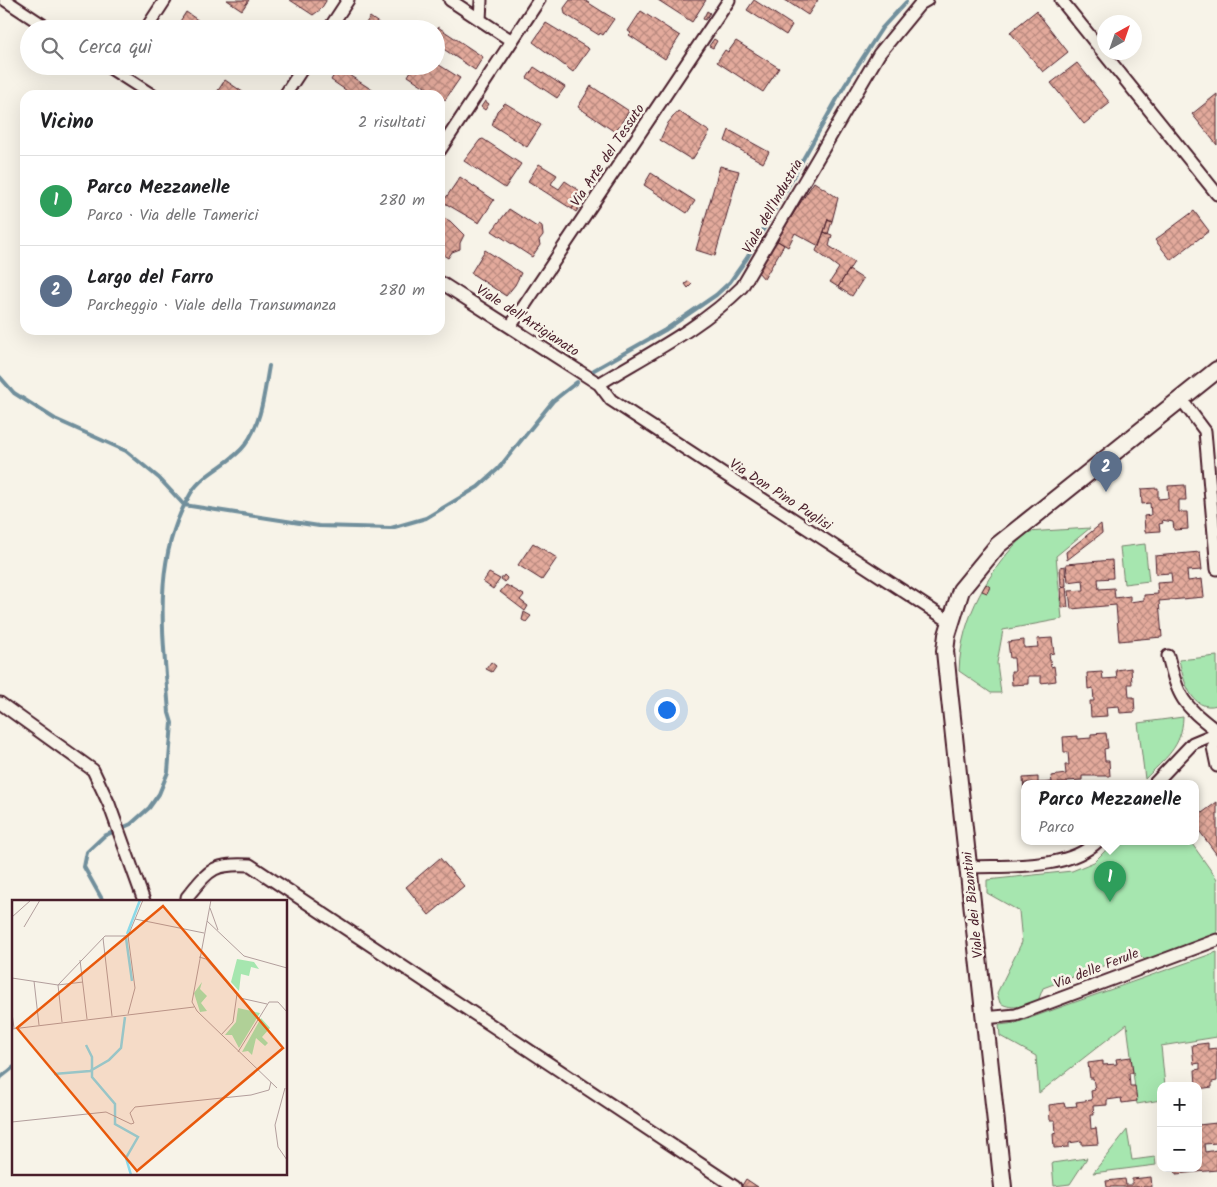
<!DOCTYPE html>
<html lang="it">
<head>
<meta charset="utf-8">
<style>
  body { margin:0; font-family:Kalam,sans-serif; background:#f2f2f2; color:#202124 }
  .controls { position:absolute; right:15px; bottom:15px; display:grid; overflow:hidden; border-radius:10px; box-shadow:0 5px 20px #0002 }
  .controls button { width:45px; height:45px; display:grid; place-items:center; padding:0; border:0; border-bottom:1px solid #e0e0e0; background:#fff; color:#202124; font:25px sans-serif }
  .compass { position:absolute; left:1097px; top:15px; width:45px; height:45px; border-radius:50%; background:#fff; box-shadow:0 5px 20px #0002; rotate:40deg }
  .you { position:absolute; left:666px; top:709px; width:18px; height:18px; margin:-12px; border:4px solid #fff; border-radius:50%; background:#1a73e8; box-shadow:0 0 0 8px #1a73e833 }
  .badge { display:grid; place-items:center; width:32px; height:32px; border-radius:50%; background:#d93025; color:#fff; font-size:16px; font-weight:700 }
  .pin { position:absolute; translate:-50% -41px; filter:drop-shadow(0 1px 2px #0008) }
  .pin::after { content:''; position:absolute; top:26px; width:18px; height:15px; background:inherit; clip-path:polygon(0 0,100% 0,50% 100%) }
  .popup { position:absolute; left:1021px; top:780px; width:178px; height:65px; box-sizing:border-box; display:grid; place-content:center; border-radius:10px; background:#fff; filter:drop-shadow(0 1px 4px #0005); font-size:16px; white-space:nowrap; color:#757577 }
  .popup b { font-size:19px; color:#202124 }
  .popup::after { content:''; position:absolute; left:50%; top:100%; margin-left:-10px; border:10px solid transparent; border-top-color:#fff }
  .list { margin:0; padding:0; list-style:none }
  h2 { display:flex; justify-content:space-between; align-items:center; height:65px; margin:0; padding:0 20px; font-size:21px }
  h2 small { font-size:16px; font-weight:400; color:#757577 }
  .list li { display:grid; grid-template-columns:32px 1fr auto; gap:15px; align-items:center; box-sizing:border-box; height:90px; padding:0 20px; border-top:1px solid #e0e0e0 }
  .list b { display:block; font-size:19px; white-space:nowrap }
  .list p { margin:0; font-size:16px; white-space:nowrap; color:#757577 }
  .list em { font-size:16px; font-style:normal; color:#757577 }
  .icon { flex:none; width:28px; height:28px; fill:none; stroke:currentColor; stroke-width:2; stroke-linecap:round; stroke-linejoin:round }
  .map { position:relative; flex:none; width:1217px; height:1187px; overflow:hidden }
  .search { position:absolute; background:#fff; box-shadow:0 5px 20px #0002; left:20px; top:20px; width:425px; height:55px; display:flex; align-items:center; gap:12px; box-sizing:border-box; padding:0 18px; border-radius:28px; color:#757577; font-size:19px }
  .panel { position:absolute; background:#fff; box-shadow:0 5px 20px #0002; left:20px; top:90px; width:425px; height:245px; border-radius:15px }
  .map>svg:first-child { display:block }
  .green { fill:#a6e6af; stroke:#78826d }
  .lines { fill:none; stroke-linecap:round; stroke-linejoin:round }
  .stream { stroke:#718f9c; stroke-width:4 }
  .building { fill:url(#building-cross-hatch); stroke:#4a1f2b }
  .street-casing { stroke:#4a1f2b; stroke-width:15 }
  .secondary-casing { stroke:#4a1f2b; stroke-width:20 }
  .street { stroke:#f7f3e8; stroke-width:11 }
  .secondary { stroke:#f7f3e8; stroke-width:16 }
  .labels { text-anchor:middle; stroke-width:5; stroke-linejoin:round; paint-order:stroke }
  .street-label { font-size:14px; fill:#4a1f2b; stroke:#f7f3e8 }
  .inset-river { fill:none; stroke:#8bd9e8; stroke-width:2.5 }
  .inset-road { fill:none; stroke:#b29e9c; stroke-width:1 }
  .view { fill:#e8590c; fill-opacity:0.15; stroke:#e8590c; stroke-width:2.5 }
  .inset-edge { fill:none; stroke:#4a1f2b; stroke-width:2.5 }
</style>
</head>
<body>
<div class="map">
<svg width="1217" height="1187" viewBox="0 0 1217 1187">
  <defs>
    <pattern id="building-cross-hatch" width="8" height="8" patternUnits="userSpaceOnUse" patternTransform="scale(1.25)"><rect width="8" height="8" fill="#e3aa9c"/><path d="M0 0l8 8M0 8l8-8" fill="none" stroke="#ba8a7f"/></pattern>
  </defs>
  <rect width="100%" height="100%" fill="#f7f3e8"/>
  <filter id="ink" filterUnits="userSpaceOnUse"><feTurbulence type="fractalNoise" baseFrequency=".02" numOctaves="2"/><feDisplacementMap in="SourceGraphic" scale="10" xChannelSelector="R" yChannelSelector="G"/><feConvolveMatrix kernelMatrix="1 2 1 2 8 2 1 2 1" color-interpolation-filters="sRGB"/></filter>
  <g filter="url(#ink)">
    <path class="green" d="M 1090,528 L 1056,556 L 1062,619 L 1003,630 L 997,663 L 1001,693 L 991,693 L 959,671 C 961,616 989,570 1027,532 Z
      M 1145,544 L 1149,581 L 1124,584 L 1120,547 Z
      M 1217,656 L 1217,705 C 1191,713 1183,678 1179,660 Z
      M 1183,717 C 1182,748 1165,758 1145,779 L 1138,723 Z
      M 1115,841 L 1190,841 L 1217,879 L 1217,934 L 1145,960 L 1138,953 L 1043,988 L 1038,1001 C 1024,1005 1014,1011 1000,1003 L 997,993 L 1022,942 L 1019,911 L 987,893 L 987,880 L 1072,871 L 1094,862 Z
      M 1217,952 L 1217,1037 L 1161,1046 L 1165,1086 L 1161,1086 L 1161,1100 L 1137,1104 L 1127,1024 L 1039,1093 L 1036,1056 L 1000,1036 L 999,1025 L 1016,1023 Z
      M 1127,1130 L 1132,1160 L 1155,1157 L 1156,1165 L 1093,1173 Z
      M 1087,1158 L 1070,1184 L 1054,1186 L 1052,1163 Z"/>
    <g class="lines">
      <path class="stream" d="M 594,370 L 665,330 L 716,295 L 730,282 L 747,258 L 845,85 L 882,28 L 906,2
        M 0,377 L 14,393 L 55,419 L 126,451 L 159,478 L 184,505 L 319,526 L 391,528 L 426,518 L 478,487 L 498,469 L 553,401 L 577,382
        M 103,901 L 84,867 L 87,852 L 104,836 L 131,824 L 149,808 L 159,794 L 168,772 L 172,723 L 169,713 C 164,639 150,560 191,493 C 204,472 231,464 245,445 C 262,422 264,393 269,366
        M 0,1078 L 14,1067"/>
    </g>
    <path class="building" d="M 227,0 L 249,0 L 242,10 Z
      M 290,0 L 326,0 L 326,1 L 321,9 L 313,15 Z
      M 570,0 L 584,0 L 614,19 L 603,35 L 600,33 L 599,35 L 565,14 L 564,8 Z
      M 658,0 L 706,0 L 692,22 Z
      M 754,0 L 792,25 L 786,35 L 747,10 Z
      M 785,0 L 818,0 L 808,15 Z
      M 641,11 L 680,36 L 665,59 L 629,35 L 631,33 L 628,31 Z
      M 707,11 L 710,13 L 705,20 L 703,19 Z
      M 1036,11 L 1068,52 L 1043,72 L 1010,32 Z
      M 186,12 L 202,23 L 211,29 L 180,29 L 177,26 Z
      M 370,17 L 380,24 L 387,29 L 362,29 Z
      M 546,23 L 589,49 L 573,72 L 533,42 Z
      M 438,27 L 483,57 L 475,70 L 436,44 L 436,30 Z
      M 714,39 L 717,41 L 713,48 L 709,46 Z
      M 736,41 L 779,68 L 763,92 L 717,62 L 725,50 L 728,52 Z
      M 436,63 L 460,78 L 445,100 L 408,76 L 414,66 L 436,66 Z
      M 1077,63 L 1110,103 L 1084,124 L 1051,83 Z
      M 534,67 L 565,87 L 557,98 L 527,78 Z
      M 338,68 L 377,93 L 376,95 L 353,95 L 331,80 Z
      M 225,80 L 247,95 L 215,95 Z
      M 591,86 L 629,111 L 615,132 L 578,107 Z
      M 1217,94 L 1217,145 L 1192,114 Z
      M 485,101 L 489,104 L 485,110 L 481,107 Z
      M 505,103 L 541,125 L 527,147 L 492,125 L 497,111 Z
      M 678,111 L 710,132 L 692,160 L 660,140 L 668,123 Z
      M 729,130 L 769,152 L 763,163 L 725,141 Z
      M 483,139 L 521,164 L 505,188 L 464,161 L 480,140 Z
      M 539,164 L 557,175 L 551,184 L 559,189 L 565,181 L 583,193 L 572,209 L 528,181 Z
      M 720,166 L 739,171 L 715,256 L 696,250 Z
      M 651,173 L 695,201 L 687,213 L 644,185 Z
      M 460,177 L 494,200 L 479,223 L 443,202 Z
      M 814,182 L 838,198 L 832,221 L 828,219 L 819,246 L 795,233 L 788,247 L 776,240 Z
      M 576,203 L 580,206 L 576,212 L 572,209 Z
      M 509,209 L 537,227 L 539,224 L 542,226 L 543,235 L 539,240 L 540,245 L 532,257 L 492,231 Z
      M 1194,211 L 1209,231 L 1171,260 L 1155,240 Z
      M 440,216 L 450,221 L 464,235 L 460,243 L 460,249 L 452,252 L 448,258 L 440,253 Z
      M 828,219 L 832,221 L 828,234 L 824,232 Z
      M 824,232 L 832,235 L 829,246 L 854,262 L 838,287 L 830,282 L 839,268 L 816,251 Z
      M 776,240 L 784,245 L 764,279 L 758,272 Z
      M 485,250 L 521,273 L 515,285 L 506,296 L 471,273 Z
      M 849,270 L 863,279 L 852,296 L 838,287 Z
      M 689,281 L 692,284 L 688,288 L 685,284 Z
      M 1185,485 L 1186,500 L 1179,500 L 1179,512 L 1187,512 L 1188,529 L 1174,530 L 1173,522 L 1162,520 L 1163,523 L 1159,524 L 1160,531 L 1145,532 L 1144,516 L 1151,515 L 1150,503 L 1142,504 L 1141,489 L 1158,488 L 1158,499 L 1169,498 L 1168,486 Z
      M 1101,524 L 1102,533 L 1067,560 L 1066,552 Z
      M 533,543 L 557,558 L 542,580 L 518,565 Z
      M 1200,552 L 1202,570 L 1187,571 L 1188,581 L 1202,579 L 1204,597 L 1159,601 L 1162,637 L 1119,641 L 1116,605 L 1071,609 L 1069,591 L 1084,590 L 1083,580 L 1068,582 L 1066,564 L 1112,560 L 1113,578 L 1098,579 L 1099,589 L 1114,588 L 1115,598 L 1130,596 L 1130,602 L 1144,600 L 1144,595 L 1158,594 L 1157,583 L 1172,582 L 1171,573 L 1156,574 L 1155,556 Z
      M 1065,566 L 1066,586 L 1061,587 L 1060,567 Z
      M 489,573 L 500,579 L 493,589 L 483,582 Z
      M 504,575 L 507,578 L 505,582 L 501,579 Z
      M 986,584 L 990,587 L 987,593 L 982,591 Z
      M 506,585 L 524,595 L 520,600 L 528,606 L 525,611 L 500,592 Z
      M 1066,587 L 1068,607 L 1062,608 L 1061,588 Z
      M 524,612 L 531,616 L 526,622 L 522,620 Z
      M 1052,638 L 1054,653 L 1049,654 L 1051,667 L 1054,666 L 1056,681 L 1041,683 L 1041,676 L 1028,676 L 1028,684 L 1012,685 L 1011,671 L 1015,671 L 1014,658 L 1010,658 L 1008,642 L 1024,640 L 1024,648 L 1038,647 L 1037,639 Z
      M 491,662 L 496,666 L 492,672 L 486,669 Z
      M 1131,668 L 1132,684 L 1128,684 L 1129,697 L 1134,697 L 1135,712 L 1120,713 L 1119,706 L 1106,707 L 1107,716 L 1091,717 L 1090,701 L 1094,701 L 1093,688 L 1088,689 L 1087,673 L 1102,672 L 1103,679 L 1117,678 L 1116,670 Z
      M 1106,733 L 1108,748 L 1104,749 L 1105,761 L 1109,761 L 1110,776 L 1082,776 L 1082,780 L 1067,781 L 1067,783 L 1025,783 L 1024,794 L 1023,778 L 1038,777 L 1038,783 L 1052,782 L 1051,776 L 1066,774 L 1065,765 L 1069,765 L 1068,752 L 1064,752 L 1063,737 L 1078,736 L 1078,739 L 1091,738 L 1091,734 Z
      M 1217,802 L 1217,855 L 1195,825 L 1195,818 Z
      M 440,858 L 464,886 L 429,915 L 406,887 Z
      M 1208,1043 L 1208,1049 L 1217,1048 L 1217,1081 L 1212,1082 L 1212,1087 L 1198,1089 L 1198,1086 L 1196,1086 L 1195,1070 L 1200,1069 L 1200,1063 L 1194,1064 L 1192,1045 Z
      M 1131,1057 L 1133,1073 L 1129,1073 L 1130,1086 L 1135,1086 L 1137,1101 L 1122,1103 L 1121,1098 L 1107,1100 L 1107,1105 L 1093,1106 L 1094,1115 L 1090,1115 L 1091,1129 L 1096,1128 L 1098,1144 L 1082,1145 L 1082,1141 L 1069,1143 L 1069,1147 L 1054,1148 L 1053,1134 L 1056,1133 L 1055,1120 L 1050,1120 L 1049,1105 L 1064,1103 L 1065,1107 L 1077,1106 L 1076,1102 L 1092,1100 L 1091,1091 L 1095,1090 L 1093,1078 L 1090,1078 L 1088,1063 L 1103,1061 L 1103,1065 L 1117,1064 L 1116,1059 Z
      M 1217,1123 L 1217,1143 L 1204,1144 L 1205,1152 L 1217,1150 L 1217,1170 L 1176,1174 L 1175,1168 L 1198,1168 L 1198,1125 Z
      M 1151,1177 L 1152,1187 L 1107,1187 L 1106,1181 L 1125,1179 L 1126,1185 L 1132,1185 L 1132,1179 Z
      M 746,1179 L 758,1187 L 741,1187 Z"/>
    <g class="lines">
      <defs>
        <path id="street" d="M 5,0 L 49,29
          M 450,0 L 512,41
          M 1061,0 L 1217,194
          M 480,20 L 481,0
          M 146,29 L 165,0
          M 329,29 L 348,0
          M 107,66 L 152,95
          M 285,95 L 304,66
          M 440,150 L 539,0
          M 440,282 L 599,384 L 611,400 L 952,623
          M 510,327 L 729,0
          M 599,384 C 648,354 701,328 742,287 L 879,54 L 920,4 L 927,0
          M 1181,399 L 1205,431 L 1217,569
          M 1168,656 C 1179,699 1182,704 1217,731
          M 0,703 L 93,770 L 109,804 L 144,901
          M 1217,738 L 1213,747 L 1217,766
          M 1155,783 L 1193,743 L 1217,733
          M 968,867 C 1009,865 1067,871 1098,841
          M 187,901 L 187,897 C 210,869 213,863 250,865 L 735,1187
          M 984,1018 L 1016,1015 L 1217,940"/>
        <path id="secondary" d="M 1003,1187 L 948,681 L 945,651 L 947,635 L 961,590 L 998,545 L 1217,370"/>
      </defs>
      <use href="#street" class="street-casing"/>
      <use href="#secondary" class="secondary-casing"/>
      <use href="#street" class="street"/>
      <use href="#secondary" class="secondary"/>
    </g>
  </g>
  <g class="labels">
    <g class="street-label">
      <text transform="translate(607 155) rotate(-56)" y="5">Via Arte del Tessuto</text>
      <text transform="translate(772 206) rotate(-60)" y="5">Viale dell'Industria</text>
      <text transform="translate(528 320) rotate(33)" y="5">Viale dell'Artigianato</text>
      <text transform="translate(781 494) rotate(33)" y="5">Via Don Pino Puglisi</text>
      <text transform="translate(972 905) rotate(-96)" y="5">Viale dei Bizantini</text>
      <text transform="translate(1096 968) rotate(-21)" y="5">Via delle Ferule</text>
    </g>
  </g>
  <g transform="translate(12 900)">
    <rect width="275" height="275" fill="#f7f3e8"/>
    <path d="M 225,59 L 242,62 L 247,69 L 239,67 L 237,76 L 229,74 L 227,91 L 219,82 ZM 190,82 L 188,89 L 195,96 L 189,103 L 195,111 L 188,112 L 182,93 ZM 226,108 L 248,113 L 227,148 L 220,135 L 213,135 L 224,122 ZM 249,118 L 258,128 L 250,137 L 256,143 L 253,146 L 244,138 L 240,155 L 236,151 L 230,152 Z" fill="#a6e6af"/>
    <path class="inset-river" d="M 115,34 L 128,0M 114,38 L 120,81M 74,145 L 80,157 L 80,177 L 103,204 L 103,224 L 126,237 L 114,258 L 119,275M 42,174 L 78,171 L 97,160 L 109,148 L 113,117"/>
    <path class="inset-road" d="M 199,0 L 180,102 L 185,111 L 265,188M 198,8 L 206,30M 0,17 L 19,0M 123,19 L 192,33M 195,21 L 232,56 L 275,68M 12,27 L 28,0M 91,38 L 100,116M 187,57 L 194,59 L 228,98 L 255,104M 68,60 L 75,119M 0,78 L 46,85 L 93,36 L 116,36M 22,81 L 27,125M 0,113 L 2,128M 116,114 L 123,88 L 116,36 L 131,0M 50,122 L 46,85 L 71,82M 0,129 L 182,107M 209,135 L 221,122 L 225,94M 226,152 L 257,102 L 266,102 L 275,112M 273,188 L 263,225 L 266,247 L 275,260M 0,222 L 94,212 L 119,224 L 122,223 L 118,213 L 123,207 L 239,195 L 257,190 L 259,182"/>
    <path class="view" d="M 151,6 L 271,148 L 125,271 L 5,128 Z"/>
    <rect width="275" height="275" class="inset-edge"/>
  </g>
</svg>
<div class="controls">
<button>+</button>
<button>−</button>
</div>
<svg class="compass" viewBox="-18 -18 36 36"><path d="M0-13l5 13h-10z" fill="#e53935"/><path d="M0 13l5-13h-10z" fill="#757577"/></svg>
<div class="you"></div>
<div class="pin badge" style="left:1110px;top:902px;background:#2e9e5b">1</div>
<div class="popup"><b>Parco Mezzanelle</b>Parco</div>
<div class="pin badge" style="left:1106px;top:492px;background:#5c6f8a">2</div>
<div class="search"><svg class="icon" aria-label="search" viewBox="0 0 24 24"><circle cx="10" cy="10" r="6"/><path d="M15 15l6 6"/></svg>Cerca qui</div>
<section class="panel">
<h2>Vicino<small>2 risultati</small></h2>
<ul class="list">
<li><span class="badge" style="background:#2e9e5b">1</span><div><b>Parco Mezzanelle</b><p>Parco · Via delle Tamerici</p></div><em>280 m</em></li>
<li><span class="badge" style="background:#5c6f8a">2</span><div><b>Largo del Farro</b><p>Parcheggio · Viale della Transumanza</p></div><em>280 m</em></li>
</ul>
</section>
</div>
</body>
</html>
